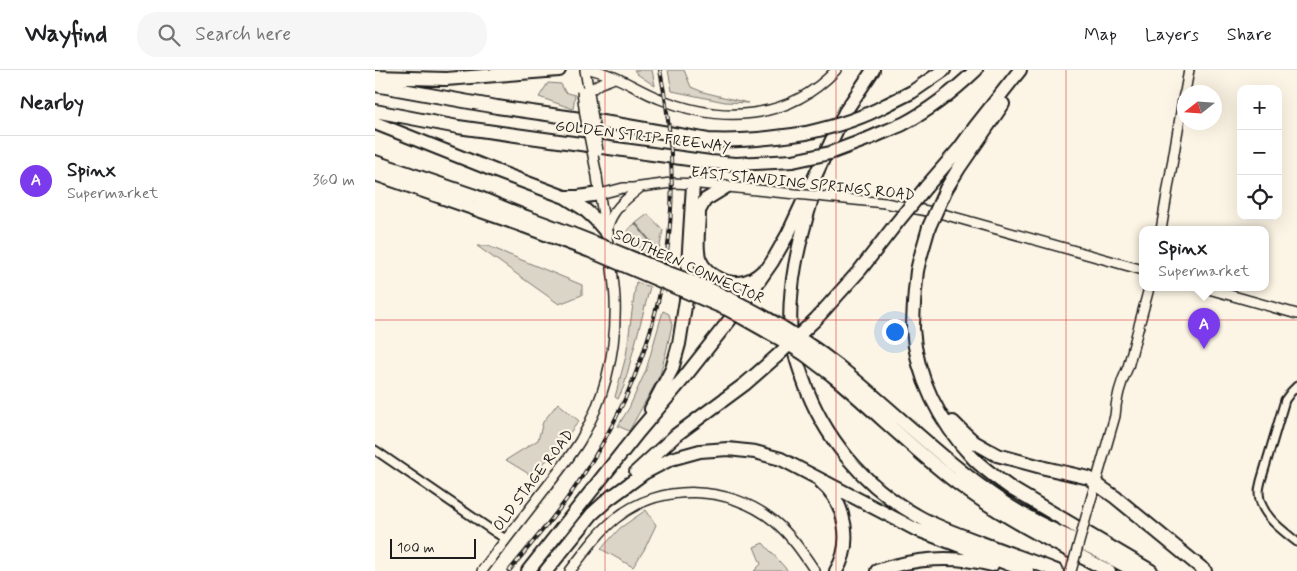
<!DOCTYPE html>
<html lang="en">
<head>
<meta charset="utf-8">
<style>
  body { margin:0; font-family:Mynerve,sans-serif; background:#f6f6f6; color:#202124 }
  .controls { position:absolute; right:15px; top:15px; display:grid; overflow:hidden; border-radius:10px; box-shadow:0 5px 20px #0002 }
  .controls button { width:45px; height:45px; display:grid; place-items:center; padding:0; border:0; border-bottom:1px solid #e0e0e0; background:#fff; color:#202124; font:25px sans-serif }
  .compass { position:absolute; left:802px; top:15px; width:45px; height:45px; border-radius:50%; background:#fff; box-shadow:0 5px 20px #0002; rotate:253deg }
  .scale { position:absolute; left:15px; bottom:12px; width:86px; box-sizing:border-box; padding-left:5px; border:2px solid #1c1c1c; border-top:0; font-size:14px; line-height:18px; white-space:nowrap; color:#1c1c1c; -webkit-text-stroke:4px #fcf5e5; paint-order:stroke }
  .you { position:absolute; left:519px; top:261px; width:18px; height:18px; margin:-12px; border:4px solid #fff; border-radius:50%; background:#1a73e8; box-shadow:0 0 0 8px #1a73e833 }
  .badge { display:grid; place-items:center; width:32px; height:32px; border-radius:50%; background:#7c3aed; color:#fff; font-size:16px; font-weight:700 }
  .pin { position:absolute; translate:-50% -41px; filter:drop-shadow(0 1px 2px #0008) }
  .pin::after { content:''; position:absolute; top:26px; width:18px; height:15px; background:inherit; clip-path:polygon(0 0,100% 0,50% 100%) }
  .popup { position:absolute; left:764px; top:156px; width:130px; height:65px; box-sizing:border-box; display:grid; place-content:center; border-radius:10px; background:#fff; filter:drop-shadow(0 1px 4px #0005); font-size:16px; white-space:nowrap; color:#757577 }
  .popup b { font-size:19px; color:#202124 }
  .popup::after { content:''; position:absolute; left:50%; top:100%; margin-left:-10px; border:10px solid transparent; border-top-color:#fff }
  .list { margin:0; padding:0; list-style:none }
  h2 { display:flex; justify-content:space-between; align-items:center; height:65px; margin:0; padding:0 20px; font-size:21px }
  h2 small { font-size:16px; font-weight:400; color:#757577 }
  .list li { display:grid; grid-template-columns:32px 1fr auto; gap:15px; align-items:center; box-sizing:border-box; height:90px; padding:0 20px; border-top:1px solid #e0e0e0 }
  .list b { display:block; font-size:19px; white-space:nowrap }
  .list p { margin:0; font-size:16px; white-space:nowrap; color:#757577 }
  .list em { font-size:16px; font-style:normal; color:#757577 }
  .icon { flex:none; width:28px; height:28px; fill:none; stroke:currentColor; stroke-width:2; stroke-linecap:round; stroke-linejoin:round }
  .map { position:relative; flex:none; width:922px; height:501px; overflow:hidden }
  header { display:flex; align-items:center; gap:30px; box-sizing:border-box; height:70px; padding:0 25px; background:#fff; border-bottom:1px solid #e0e0e0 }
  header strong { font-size:24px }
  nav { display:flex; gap:28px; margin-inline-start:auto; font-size:18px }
  .search { width:350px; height:45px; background:#f6f6f6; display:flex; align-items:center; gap:12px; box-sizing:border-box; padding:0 18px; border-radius:20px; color:#757577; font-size:19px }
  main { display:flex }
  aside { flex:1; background:#fff }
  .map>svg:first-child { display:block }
  .green { fill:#dbd5c8; stroke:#7c7872 }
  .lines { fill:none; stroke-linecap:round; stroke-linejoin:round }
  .stream { stroke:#75726c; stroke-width:2 }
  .minor-casing { stroke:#1c1c1c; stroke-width:11 }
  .tertiary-casing { stroke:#1c1c1c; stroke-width:12 }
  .motorway-casing { stroke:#1c1c1c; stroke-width:16 }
  .minor { stroke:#fcf5e5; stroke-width:7 }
  .tertiary { stroke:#fcf5e5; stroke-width:9 }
  .motorway { stroke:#fcf5e5; stroke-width:12 }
  .rail-casing { stroke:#1c1c1c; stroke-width:4 }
  .rail { stroke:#fcf5e5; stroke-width:2; stroke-dasharray:5.5; stroke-linecap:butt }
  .tertiary-bridge-casing { stroke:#1c1c1c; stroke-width:12; stroke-linecap:butt }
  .motorway-bridge-casing { stroke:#1c1c1c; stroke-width:16; stroke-linecap:butt }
  .tertiary-bridge { stroke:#fcf5e5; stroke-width:9 }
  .motorway-bridge { stroke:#fcf5e5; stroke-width:12 }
  .grid { fill:none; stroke:#d62828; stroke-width:1; stroke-opacity:0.55 }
  .labels { text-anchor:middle; stroke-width:4.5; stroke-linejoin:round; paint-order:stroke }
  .street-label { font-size:15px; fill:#1c1c1c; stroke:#fcf5e5 }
</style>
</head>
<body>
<header>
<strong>Wayfind</strong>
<div class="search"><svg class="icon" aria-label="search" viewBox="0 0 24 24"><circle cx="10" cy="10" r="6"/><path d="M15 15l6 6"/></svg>Search here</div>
<nav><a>Map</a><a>Layers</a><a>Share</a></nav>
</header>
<main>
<aside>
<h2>Nearby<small></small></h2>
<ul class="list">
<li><span class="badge">A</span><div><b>Spinx</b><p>Supermarket</p></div><em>360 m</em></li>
</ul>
</aside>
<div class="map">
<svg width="922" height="501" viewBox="0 0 922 501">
  <rect width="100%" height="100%" fill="#fcf5e5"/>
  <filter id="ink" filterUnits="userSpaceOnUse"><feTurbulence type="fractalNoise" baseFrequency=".02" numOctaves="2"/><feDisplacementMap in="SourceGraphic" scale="10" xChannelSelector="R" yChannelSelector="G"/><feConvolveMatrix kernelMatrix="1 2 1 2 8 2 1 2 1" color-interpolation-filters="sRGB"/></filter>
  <g filter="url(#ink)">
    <path class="green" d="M 259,0 L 277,0 L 280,16 L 262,4 Z
      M 293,0 L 309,0 L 316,17 L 328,22 L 373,33 L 350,32 L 297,21 Z
      M 173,13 L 186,14 L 190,22 L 200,25 L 198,39 L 164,27 Z
      M 273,144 L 288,160 L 282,191 L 264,183 L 264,176 L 252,169 L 253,159 Z
      M 102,176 L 113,176 L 207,215 L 207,225 L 184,234 Z
      M 261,212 L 275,217 L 249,316 L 243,329 L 240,327 L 251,286 Z
      M 288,241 L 294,244 L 297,255 L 292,278 L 285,305 L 254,361 L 243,356 L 254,338 L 271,300 Z
      M 183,333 L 204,351 L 175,388 L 154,404 L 131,390 L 163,370 L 168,352 Z
      M 271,440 L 281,455 L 269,480 L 258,497 L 226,479 L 245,458 Z
      M 388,473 L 413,501 L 379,501 L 386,494 L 379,477 Z"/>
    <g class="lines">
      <path class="stream" d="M 260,153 C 269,163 276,174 286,183"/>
      <defs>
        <path id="minor" d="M 922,316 L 916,322 L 910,330 L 886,411 C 885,415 884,419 884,423 C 885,445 907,460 922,472
          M 0,380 L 121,463 L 131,469"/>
        <path id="tertiary" d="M 210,0 L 214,23
          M 218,0 C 242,5 262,20 285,29 C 347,54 413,51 461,0
          M 213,22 L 224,14 L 237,9
          M 810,22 L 814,0
          M 225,124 L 248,118 L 258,118 L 296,113 L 325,114 L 401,122
          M 510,133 L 568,144 L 768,200
          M 232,160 C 236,140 251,129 266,117
          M 786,160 L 809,24
          M 830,218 L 922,244
          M 713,440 L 740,346 C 741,329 746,312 753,297 L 774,218
          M 107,501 C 124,478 142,455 160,432 C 175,412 192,392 205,371 C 230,328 242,279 240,229 C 238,188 227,147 222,106
          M 195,501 C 209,483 222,464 240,449 C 285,412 355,415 399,451 C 416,465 428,483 440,501"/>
        <path id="motorway" d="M 0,7 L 71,9 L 184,0
          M 0,15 L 122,37 L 241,54 L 333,70 C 366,72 399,68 431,63
          M 511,35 L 537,22 L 569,0
          M 0,41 L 83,57 L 335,92 L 361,94 L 418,91
          M 0,53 L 118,100 L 190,127 L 209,139 L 220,149 L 232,163
          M 495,68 C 506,63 517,59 528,54 C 555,40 579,21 601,0
          M 0,92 L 100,126 L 151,147
          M 0,104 L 149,156
          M 551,117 L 584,79 L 600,57 L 645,0
          M 571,119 L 584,98 L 628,34
          M 190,127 L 203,127 L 225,124
          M 437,128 C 424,172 412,218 416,265 C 418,280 423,295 428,309 C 448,367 488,415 541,445 C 561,457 583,464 604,472 C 630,482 656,491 682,501
          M 324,141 L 330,130 L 351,117
          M 324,143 C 324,156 320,179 325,190 C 331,204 349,214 364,213 C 373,212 382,207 388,201
          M 554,157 C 550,172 545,186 542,201 C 541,208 541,214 540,220 C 539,233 538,246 538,259 C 541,307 565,353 598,388 C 610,400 623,409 637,419 L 776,501
          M 441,249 L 485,200 L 520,155
          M 463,296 C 518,340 567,390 625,430 C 654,450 688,464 719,479 C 733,486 746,494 760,501
          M 458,306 C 500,341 539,380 582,413 C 629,448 682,474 734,501
          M 276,339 L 297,299 L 304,274 L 311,230 L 318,114
          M 578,352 L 586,360 L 599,372 L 622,385 L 670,398 L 714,408 L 720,413 L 740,427 L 830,501
          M 261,402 L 301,365 L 370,314 L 402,286
          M 446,412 C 471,433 478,474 461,501
          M 231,431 L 269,403 L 296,389 L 325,381 L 353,379 L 380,382 L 406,389 L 540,459 L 652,501
          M 153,501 L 264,361 L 308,309 L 372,228 L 397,192 L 413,164 L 470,42 L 498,0
          M 171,501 L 217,444 L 238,425
          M 502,501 C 538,488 579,485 617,495"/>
      </defs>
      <use href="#minor" class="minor-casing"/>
      <use href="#tertiary" class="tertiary-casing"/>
      <use href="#motorway" class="motorway-casing"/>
      <use href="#minor" class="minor"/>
      <use href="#tertiary" class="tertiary"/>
      <use href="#motorway" class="motorway"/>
      <defs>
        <path id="rail" d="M 134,501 C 161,468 190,435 212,399 C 289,278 314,140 285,0"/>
      </defs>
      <use href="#rail" class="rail-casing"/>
      <use href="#rail" class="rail"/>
      <defs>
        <path id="tertiary-bridge" d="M 207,21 L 210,45 L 222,106
          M 214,23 L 223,81
          M 401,122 L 510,133
          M 696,501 L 713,440"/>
        <path id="motorway-bridge" d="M 431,63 C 458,57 486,49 511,35
          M 418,91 L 455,83 L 495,68
          M 151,147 C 194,162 237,180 279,197 C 292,203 305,207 318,212 C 370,234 419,261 463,296
          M 520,155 L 551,117
          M 149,156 L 215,181 L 354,240 L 407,270 L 429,284 L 458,306
          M 554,157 L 571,119
          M 402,286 L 441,249"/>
      </defs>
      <use href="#tertiary-bridge" class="tertiary-bridge-casing"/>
      <use href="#motorway-bridge" class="motorway-bridge-casing"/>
      <use href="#tertiary-bridge" class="tertiary-bridge"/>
      <use href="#motorway-bridge" class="motorway-bridge"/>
    </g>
  </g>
  <path class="grid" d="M 230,0 L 230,501M 461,0 L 461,501M 691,0 L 691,501M 0,250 L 922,250"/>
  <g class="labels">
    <g class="street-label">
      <text transform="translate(268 66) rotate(7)" y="5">GOLDEN STRIP FREEWAY</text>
      <text transform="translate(428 113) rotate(6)" y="5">EAST STANDING SPRINGS ROAD</text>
      <text transform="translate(314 196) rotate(24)" y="5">SOUTHERN CONNECTOR</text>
      <text transform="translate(158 410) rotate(-53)" y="5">OLD STAGE ROAD</text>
    </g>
  </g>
</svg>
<div class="controls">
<button>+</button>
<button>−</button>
<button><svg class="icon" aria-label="locate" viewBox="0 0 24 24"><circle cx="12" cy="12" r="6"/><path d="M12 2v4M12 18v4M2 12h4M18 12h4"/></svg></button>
</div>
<svg class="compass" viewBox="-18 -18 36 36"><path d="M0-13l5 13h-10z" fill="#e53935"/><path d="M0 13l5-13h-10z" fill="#757577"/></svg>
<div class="scale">100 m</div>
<div class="you"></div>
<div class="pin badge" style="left:829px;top:279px">A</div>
<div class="popup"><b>Spinx</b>Supermarket</div>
</div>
</main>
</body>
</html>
